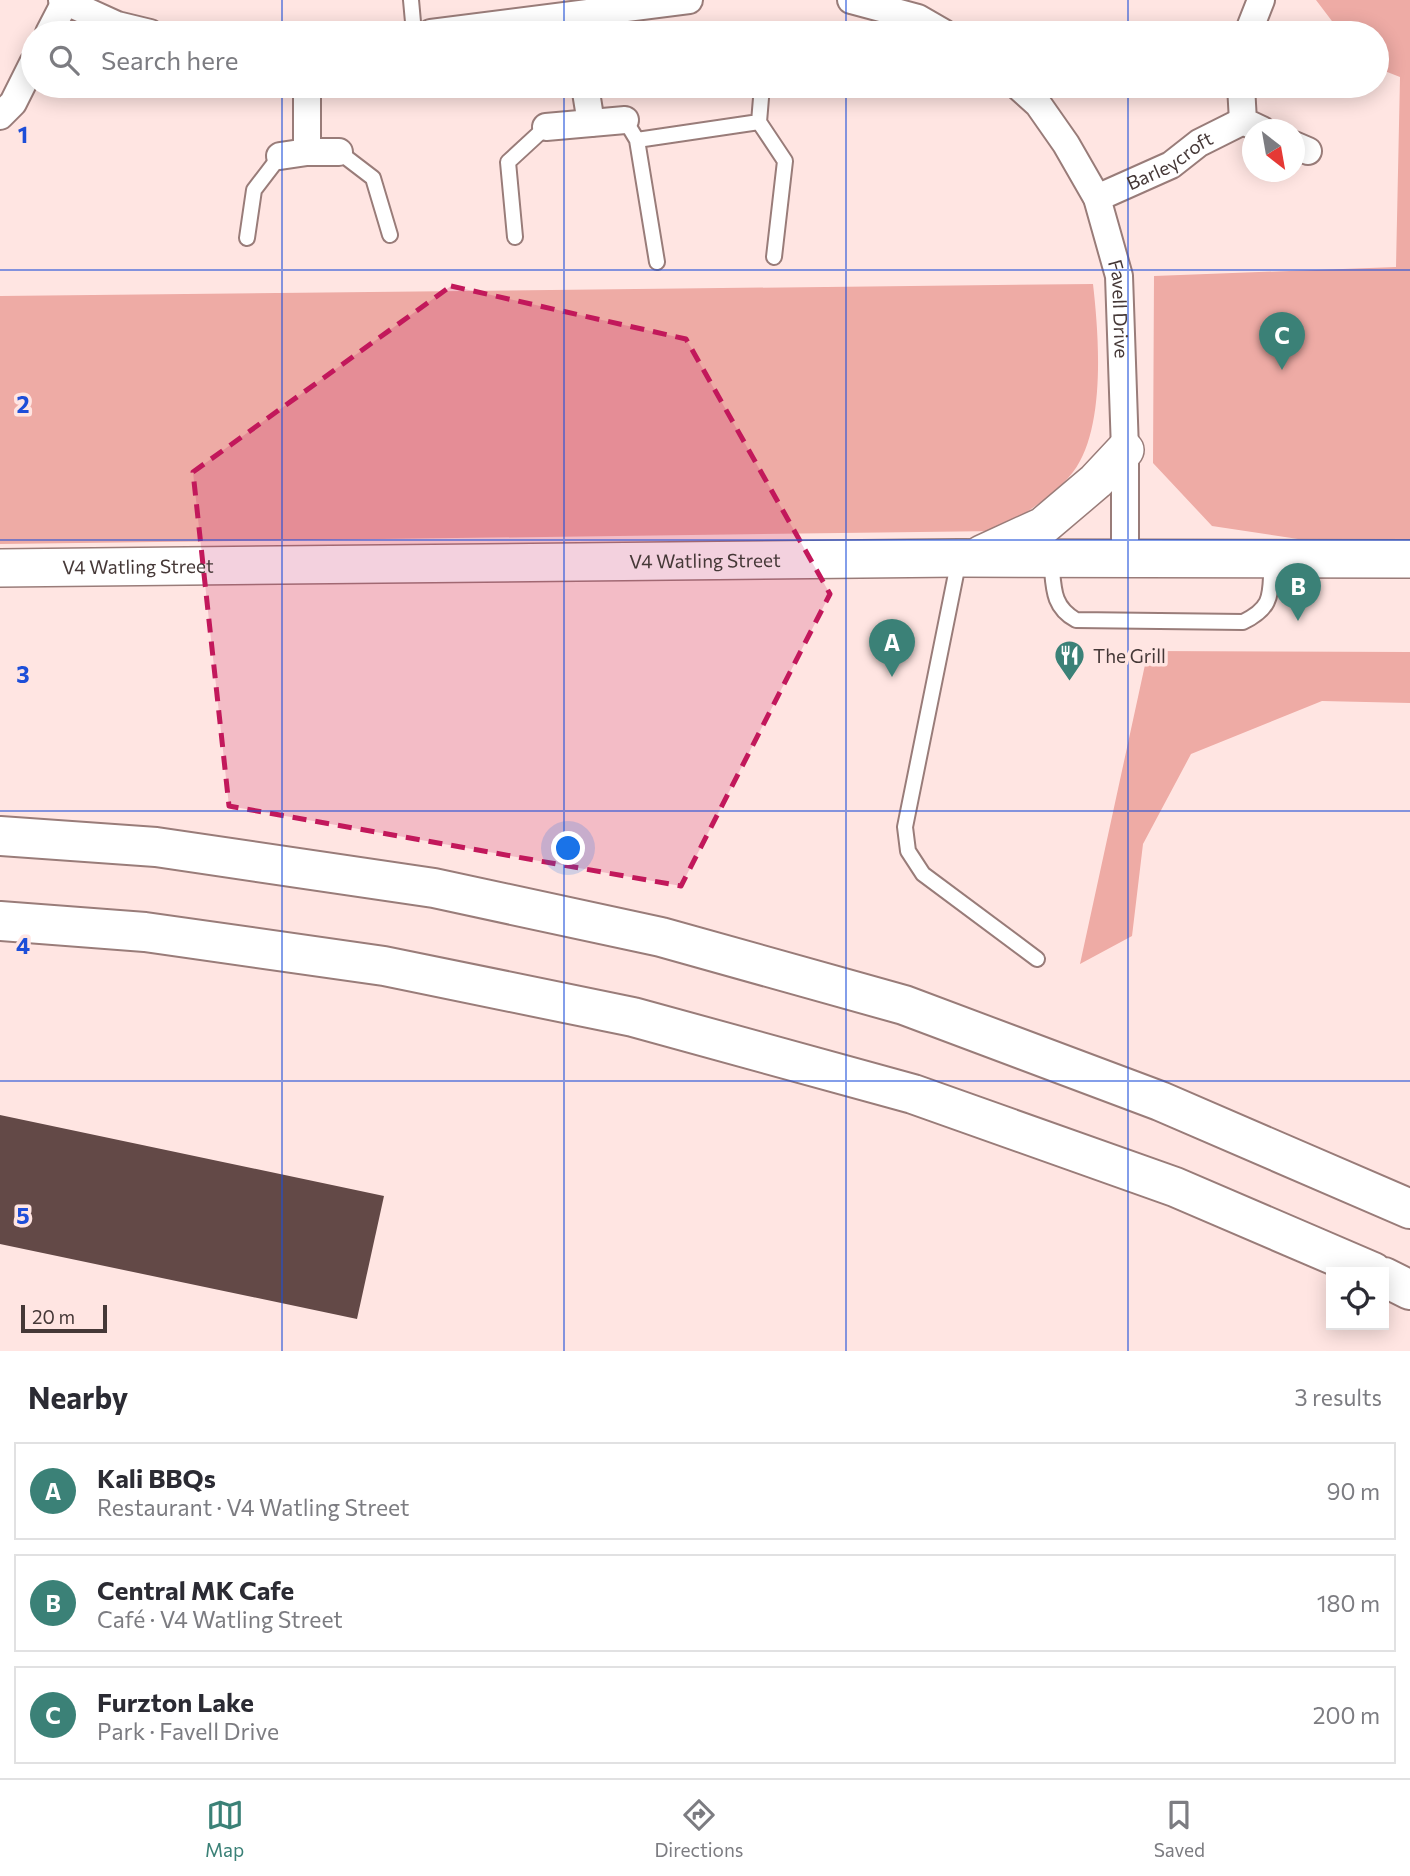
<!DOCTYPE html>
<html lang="en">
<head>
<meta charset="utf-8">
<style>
  body { margin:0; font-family:Commissioner,sans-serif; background:#f7f7f7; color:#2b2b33 }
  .controls { position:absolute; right:21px; bottom:21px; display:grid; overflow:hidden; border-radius:0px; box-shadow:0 4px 18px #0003 }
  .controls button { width:63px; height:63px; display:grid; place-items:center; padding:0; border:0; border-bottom:2px solid #e1e1e2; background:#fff; color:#2b2b33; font:35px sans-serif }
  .compass { position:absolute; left:1242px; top:119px; width:63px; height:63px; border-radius:50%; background:#fff; box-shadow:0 4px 18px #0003; rotate:149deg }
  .scale { position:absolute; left:21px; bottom:18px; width:86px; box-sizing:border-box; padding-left:7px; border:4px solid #453837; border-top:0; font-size:19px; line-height:24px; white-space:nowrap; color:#453837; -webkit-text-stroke:5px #ffe5e2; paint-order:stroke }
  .you { position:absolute; left:569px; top:849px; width:24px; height:24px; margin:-18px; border:5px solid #fff; border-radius:50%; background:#1a73e8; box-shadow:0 0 0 10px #1a73e833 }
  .badge { display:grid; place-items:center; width:46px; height:46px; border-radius:50%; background:#3b8177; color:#fff; font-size:23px; font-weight:700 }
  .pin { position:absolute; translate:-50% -58px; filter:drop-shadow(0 2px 4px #0008) }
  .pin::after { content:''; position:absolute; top:37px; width:24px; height:21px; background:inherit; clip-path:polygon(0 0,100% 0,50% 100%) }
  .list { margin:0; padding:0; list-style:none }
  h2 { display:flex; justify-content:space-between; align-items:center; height:91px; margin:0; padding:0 28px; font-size:30px }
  h2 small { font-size:23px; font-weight:400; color:#7c7c81 }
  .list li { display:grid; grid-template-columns:46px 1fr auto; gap:21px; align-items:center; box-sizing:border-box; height:98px; margin:0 14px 14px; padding:0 14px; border:2px solid #e1e1e2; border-radius:0px }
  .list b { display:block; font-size:26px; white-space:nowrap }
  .list p { margin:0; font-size:23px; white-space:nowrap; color:#7c7c81 }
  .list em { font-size:23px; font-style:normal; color:#7c7c81 }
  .icon { flex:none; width:38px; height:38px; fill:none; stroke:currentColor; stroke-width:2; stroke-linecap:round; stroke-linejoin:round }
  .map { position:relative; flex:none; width:1410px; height:1351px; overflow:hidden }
  .search { position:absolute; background:#fff; box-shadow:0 4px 18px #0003; left:21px; right:21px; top:21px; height:77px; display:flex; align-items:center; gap:18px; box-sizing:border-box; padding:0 24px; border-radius:38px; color:#7c7c81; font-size:26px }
  .sheet { height:427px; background:#fff }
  nav { display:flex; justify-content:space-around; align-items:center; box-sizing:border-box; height:98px; border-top:2px solid #e1e1e2; background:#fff; font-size:19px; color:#7c7c81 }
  nav a { display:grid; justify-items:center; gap:4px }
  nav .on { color:#3b8177 }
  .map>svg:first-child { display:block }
  .green { fill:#eeaba5 }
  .building { fill:#634947 }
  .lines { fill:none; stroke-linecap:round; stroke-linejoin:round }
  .lane-casing { stroke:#997c79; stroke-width:18 }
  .street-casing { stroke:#997c79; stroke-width:30 }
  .secondary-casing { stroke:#997c79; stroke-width:40 }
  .highway-casing { stroke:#997c79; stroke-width:42 }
  .lane { stroke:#fff; stroke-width:14 }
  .street { stroke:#fff; stroke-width:26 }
  .secondary { stroke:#fff; stroke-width:37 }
  .highway { stroke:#fff; stroke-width:38 }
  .marked { fill:#c2185b; fill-opacity:0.2; stroke:#c2185b; stroke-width:5; stroke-dasharray:14 9; stroke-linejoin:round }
  .grid { fill:none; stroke:#1d4ed8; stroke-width:2; stroke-opacity:0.55 }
  .labels { text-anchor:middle; stroke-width:7; stroke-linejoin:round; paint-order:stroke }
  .street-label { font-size:19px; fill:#453837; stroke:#ffe5e2 }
  .poi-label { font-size:19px; fill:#453837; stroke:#ffe5e2; text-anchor:start }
  .grid-label { font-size:23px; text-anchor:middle; font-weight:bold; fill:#1d4ed8; stroke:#ffe5e2; stroke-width:7; stroke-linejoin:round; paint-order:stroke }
</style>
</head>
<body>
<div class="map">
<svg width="1410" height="1351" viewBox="0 0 1410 1351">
  <rect width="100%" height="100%" fill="#ffe5e2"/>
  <path class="green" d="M 1316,0 L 1410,0 L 1410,556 L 1212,526 L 1153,463 L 1154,276 L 1396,267 L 1400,77 L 1377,68 L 1377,33 L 1341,33 Z
    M 1093,284 C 1099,336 1106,429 1073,472 C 1054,497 1024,513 998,531 L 0,544 L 0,296 Z
    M 1148,651 L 1410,652 L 1410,703 L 1322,701 L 1191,754 L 1143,844 L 1132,936 L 1080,964 Z"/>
  <path class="building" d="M 0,1115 L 384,1196 L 357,1319 L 0,1244 Z"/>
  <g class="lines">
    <defs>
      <path id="lane" d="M 411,0 L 414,33
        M 625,120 L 637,140 L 759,122 L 785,161 L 774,257
        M 759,122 L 762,86
        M 637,140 L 657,262
        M 339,152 L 373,178 L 390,235
        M 515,237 L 508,162 L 546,127
        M 247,238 L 254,190 L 280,156
        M 959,559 L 905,827 L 908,851 L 923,874 L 1037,959
        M 1051,559 C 1054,586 1051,606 1076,620 L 1243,622 C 1276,606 1269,592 1272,560"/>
      <g id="street">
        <path d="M 62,0 L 117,25 L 150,33"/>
        <path d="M 851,0 L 918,18 L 944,33"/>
        <path d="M 49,33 L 65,2"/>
        <path d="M 431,33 L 689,0"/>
        <path d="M 1248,33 L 1261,0"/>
        <path d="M 585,86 L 591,123"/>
        <path id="s1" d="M 1018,86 L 1038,104 L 1066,144 L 1097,198 L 1119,276 L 1125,450 L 1125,560"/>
        <path d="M 1241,86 L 1243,121 L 1262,130"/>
        <path d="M 0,116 L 13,103 L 33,63"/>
        <path d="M 546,127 L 625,120"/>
        <path d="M 1294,145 L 1308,151"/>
        <path d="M 307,152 L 307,86"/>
        <path d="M 280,156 L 307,152 L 339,152"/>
        <path id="s2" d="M 1097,198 L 1171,165 L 1199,143 L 1243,121"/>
      </g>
      <g id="secondary">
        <path d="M 982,554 L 1043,526 L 1096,481 L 1125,450"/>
        <path id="s3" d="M 0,568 L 959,558 L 1410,559"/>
      </g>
      <path id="highway" d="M 0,836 L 156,847 L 434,888 L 661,937 L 904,1005 L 1160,1101 L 1410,1209
        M 0,921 L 145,932 L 384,966 L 633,1017 L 913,1094 L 1175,1187 L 1373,1272
        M 1384,1277 L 1410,1290"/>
    </defs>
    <use href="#lane" class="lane-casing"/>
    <use href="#street" class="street-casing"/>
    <use href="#secondary" class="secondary-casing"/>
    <use href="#highway" class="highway-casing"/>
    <use href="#lane" class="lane"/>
    <use href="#street" class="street"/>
    <use href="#secondary" class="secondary"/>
    <use href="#highway" class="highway"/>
  </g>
  <path class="marked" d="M 451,286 L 686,339 L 830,594 L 681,886 L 229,806 L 193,472 Z"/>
  <path class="grid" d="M 282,0 L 282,33M 564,0 L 564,33M 846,0 L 846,33M 1128,0 L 1128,33M 282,86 L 282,1351M 564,86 L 564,1351M 846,86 L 846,1351M 1128,86 L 1128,1351M 0,270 L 1410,270M 0,540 L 1410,540M 0,811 L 1410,811M 0,1081 L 1410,1081"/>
  <defs>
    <symbol id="restaurant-pin" viewBox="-11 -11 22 30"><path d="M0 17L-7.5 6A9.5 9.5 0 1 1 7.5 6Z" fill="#3b8177" stroke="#ffe5e2"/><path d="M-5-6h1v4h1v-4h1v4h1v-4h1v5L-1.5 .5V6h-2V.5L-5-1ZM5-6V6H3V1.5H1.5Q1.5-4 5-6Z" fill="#fff"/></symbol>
  </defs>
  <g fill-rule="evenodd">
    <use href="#restaurant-pin" x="1052" y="638" width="35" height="47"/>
  </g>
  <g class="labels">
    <g class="street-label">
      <text dy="7" stroke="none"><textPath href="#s2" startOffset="82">Barleycroft</textPath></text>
      <text dy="7" stroke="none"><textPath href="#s1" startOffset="252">Favell Drive</textPath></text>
      <text dy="7" stroke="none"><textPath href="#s3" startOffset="705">V4 Watling Street</textPath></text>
      <text dy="7" stroke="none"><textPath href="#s3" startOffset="138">V4 Watling Street</textPath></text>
    </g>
    <g class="poi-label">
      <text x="1093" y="663">The Grill</text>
    </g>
  </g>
  <g class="grid-label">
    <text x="23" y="143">1</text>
    <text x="23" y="413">2</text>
    <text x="23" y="683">3</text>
    <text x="23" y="954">4</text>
    <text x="23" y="1224">5</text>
  </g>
</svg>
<div class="controls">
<button><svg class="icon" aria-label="locate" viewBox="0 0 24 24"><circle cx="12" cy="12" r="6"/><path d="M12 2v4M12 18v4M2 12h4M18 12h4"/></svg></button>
</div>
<svg class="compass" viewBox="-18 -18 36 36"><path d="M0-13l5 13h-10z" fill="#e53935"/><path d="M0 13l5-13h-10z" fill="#7c7c81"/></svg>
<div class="scale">20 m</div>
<div class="you"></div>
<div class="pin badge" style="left:892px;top:677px">A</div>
<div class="pin badge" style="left:1298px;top:621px">B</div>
<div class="pin badge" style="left:1282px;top:370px">C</div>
<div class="search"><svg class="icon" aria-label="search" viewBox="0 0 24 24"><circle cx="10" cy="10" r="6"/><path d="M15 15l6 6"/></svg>Search here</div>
</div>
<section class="sheet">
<h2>Nearby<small>3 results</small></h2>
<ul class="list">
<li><span class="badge">A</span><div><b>Kali BBQs</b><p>Restaurant · V4 Watling Street</p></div><em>90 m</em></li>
<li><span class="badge">B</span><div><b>Central MK Cafe</b><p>Café · V4 Watling Street</p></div><em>180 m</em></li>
<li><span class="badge">C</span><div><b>Furzton Lake</b><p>Park · Favell Drive</p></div><em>200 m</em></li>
</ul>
</section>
<nav>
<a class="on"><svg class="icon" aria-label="map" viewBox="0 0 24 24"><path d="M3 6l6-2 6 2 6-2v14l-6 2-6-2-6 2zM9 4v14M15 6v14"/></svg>Map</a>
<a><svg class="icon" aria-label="directions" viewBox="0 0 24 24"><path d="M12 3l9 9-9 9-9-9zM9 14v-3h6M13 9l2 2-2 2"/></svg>Directions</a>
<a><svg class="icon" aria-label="saved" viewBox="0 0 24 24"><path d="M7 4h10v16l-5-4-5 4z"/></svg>Saved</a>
</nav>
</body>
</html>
